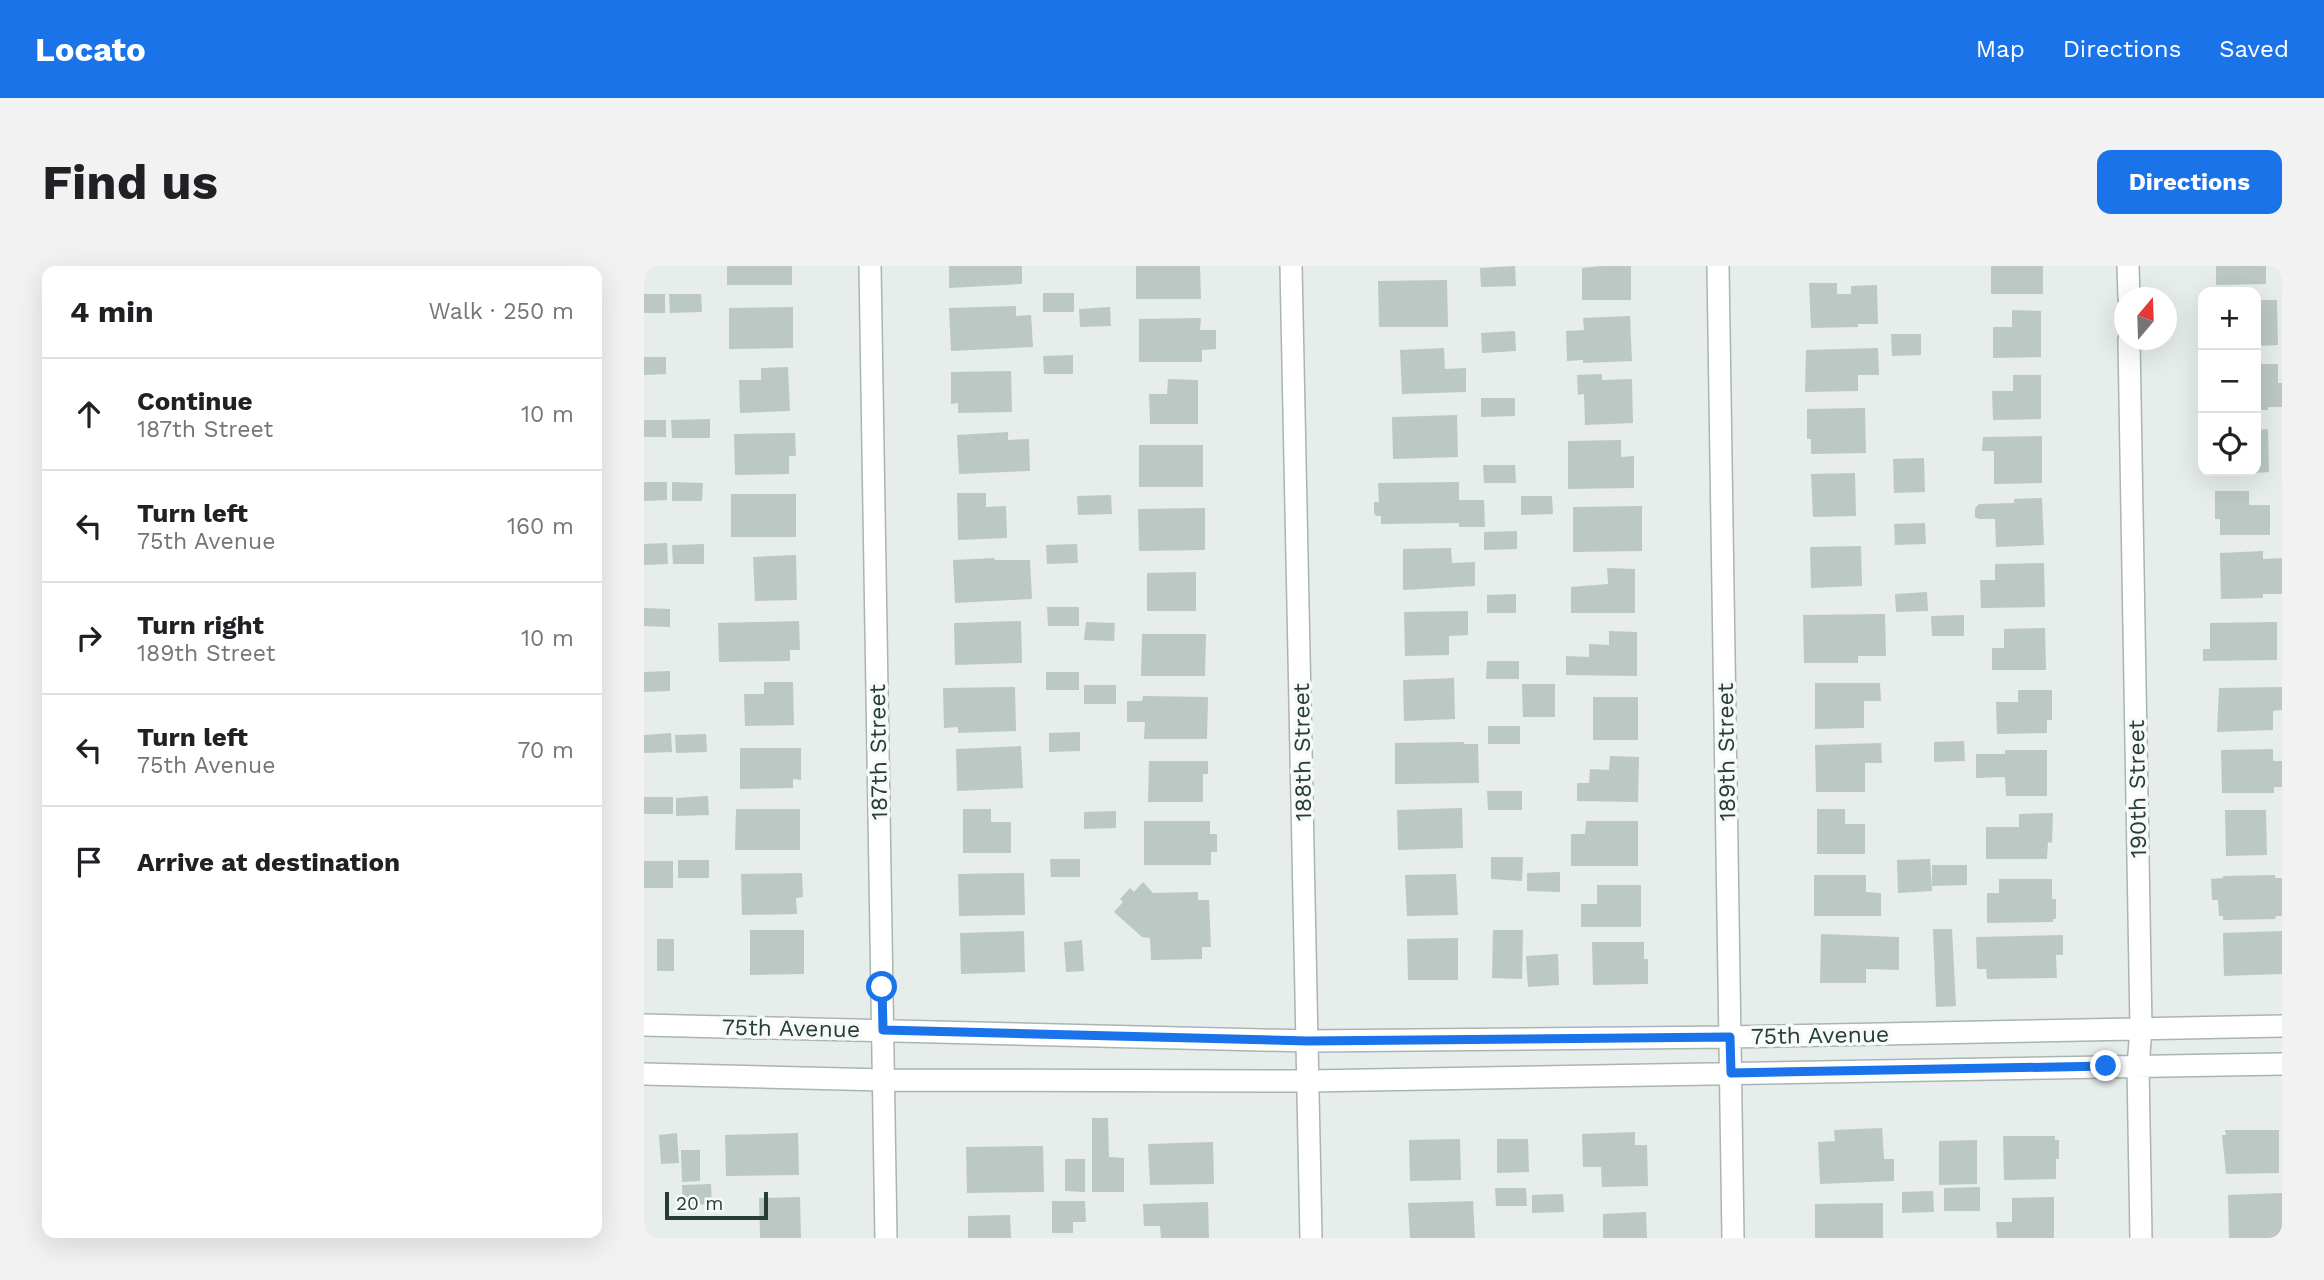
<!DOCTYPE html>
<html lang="en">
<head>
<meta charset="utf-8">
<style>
  body { margin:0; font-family:"Work Sans",sans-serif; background:#f2f2f2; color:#202124 }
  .controls { position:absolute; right:21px; top:21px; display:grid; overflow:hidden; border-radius:14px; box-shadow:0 7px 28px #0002 }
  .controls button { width:63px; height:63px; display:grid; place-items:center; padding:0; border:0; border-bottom:2px solid #e0e0e0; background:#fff; color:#202124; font:35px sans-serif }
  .compass { position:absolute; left:1470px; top:21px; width:63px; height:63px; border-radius:50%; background:#fff; box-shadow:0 7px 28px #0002; rotate:19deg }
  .scale { position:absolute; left:21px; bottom:18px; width:103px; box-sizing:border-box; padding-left:7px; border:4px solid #273d38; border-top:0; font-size:19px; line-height:24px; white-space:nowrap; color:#273d38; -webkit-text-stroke:5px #f7faf8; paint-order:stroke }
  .stop { position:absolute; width:21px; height:21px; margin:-16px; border:5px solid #1a73e8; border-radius:50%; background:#fff }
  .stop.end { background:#1a73e8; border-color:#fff; box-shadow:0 2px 7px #0008 }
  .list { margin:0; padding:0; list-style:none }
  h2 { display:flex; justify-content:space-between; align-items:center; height:91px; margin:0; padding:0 28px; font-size:30px }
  h2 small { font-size:23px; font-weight:400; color:#757577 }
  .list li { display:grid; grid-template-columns:46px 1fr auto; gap:21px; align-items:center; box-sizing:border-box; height:112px; padding:0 28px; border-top:2px solid #e0e0e0 }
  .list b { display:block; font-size:26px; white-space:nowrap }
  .list p { margin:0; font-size:23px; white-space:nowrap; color:#757577 }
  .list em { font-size:23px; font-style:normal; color:#757577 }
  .icon { flex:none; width:38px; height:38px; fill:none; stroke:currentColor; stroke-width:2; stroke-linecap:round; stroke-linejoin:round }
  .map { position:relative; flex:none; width:1638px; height:972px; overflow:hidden; border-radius:14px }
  header { display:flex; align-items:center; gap:42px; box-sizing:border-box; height:98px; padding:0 35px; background:#1a73e8; color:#fff }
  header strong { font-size:33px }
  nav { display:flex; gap:38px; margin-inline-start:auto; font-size:24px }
  .intro { display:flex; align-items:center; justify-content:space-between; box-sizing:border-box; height:168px; padding:0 42px }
  h1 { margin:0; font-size:49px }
  .button { padding:18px 32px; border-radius:14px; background:#1a73e8; color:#fff; font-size:24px; font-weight:700 }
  main { display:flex; gap:42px; padding:0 42px }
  aside { flex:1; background:#fff; border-radius:14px; box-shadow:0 7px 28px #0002 }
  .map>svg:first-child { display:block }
  .building { fill:#bcc8c4 }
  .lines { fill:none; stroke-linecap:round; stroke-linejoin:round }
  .minor-casing { stroke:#a9b5b1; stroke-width:24 }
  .tertiary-casing { stroke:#a9b5b1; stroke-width:24 }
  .minor { stroke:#fff; stroke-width:21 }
  .tertiary { stroke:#fff; stroke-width:21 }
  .route { stroke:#1a73e8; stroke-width:9 }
  .labels { text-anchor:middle; stroke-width:7; stroke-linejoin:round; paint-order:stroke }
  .street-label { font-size:23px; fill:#273d38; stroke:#f7faf8 }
</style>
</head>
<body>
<header>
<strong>Locato</strong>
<nav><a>Map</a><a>Directions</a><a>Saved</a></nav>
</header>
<div class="intro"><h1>Find us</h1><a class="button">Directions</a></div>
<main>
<aside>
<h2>4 min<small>Walk · 250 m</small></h2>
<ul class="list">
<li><svg class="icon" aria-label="ahead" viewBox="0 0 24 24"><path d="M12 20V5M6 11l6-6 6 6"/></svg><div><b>Continue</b><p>187th Street</p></div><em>10 m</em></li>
<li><svg class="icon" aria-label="left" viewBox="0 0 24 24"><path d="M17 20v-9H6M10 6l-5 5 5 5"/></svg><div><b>Turn left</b><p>75th Avenue</p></div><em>160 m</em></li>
<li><svg class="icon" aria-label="right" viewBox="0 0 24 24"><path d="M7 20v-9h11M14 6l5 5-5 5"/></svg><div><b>Turn right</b><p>189th Street</p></div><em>10 m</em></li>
<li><svg class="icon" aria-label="left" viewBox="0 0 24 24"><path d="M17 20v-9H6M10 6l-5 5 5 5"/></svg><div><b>Turn left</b><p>75th Avenue</p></div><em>70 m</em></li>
<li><svg class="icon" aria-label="arrive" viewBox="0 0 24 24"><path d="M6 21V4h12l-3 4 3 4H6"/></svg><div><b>Arrive at destination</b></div></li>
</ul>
</aside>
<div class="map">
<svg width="1638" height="972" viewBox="0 0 1638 972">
  <rect width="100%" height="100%" fill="#e6edea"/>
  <path class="building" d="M 83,0 L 148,0 L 148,19 L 83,19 Z
    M 305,0 L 378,0 L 378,18 L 305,22 Z
    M 492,0 L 556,0 L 557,33 L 492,33 Z
    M 871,0 L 872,20 L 837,21 L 836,2 Z
    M 958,0 L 987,0 L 987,34 L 938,34 L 938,2 Z
    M 1347,0 L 1399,0 L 1399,28 L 1347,28 Z
    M 1572,0 L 1622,0 L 1622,18 L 1572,19 Z
    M 803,14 L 804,61 L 735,61 L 734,15 Z
    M 1165,17 L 1193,17 L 1193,28 L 1207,28 L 1207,20 L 1233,19 L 1234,58 L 1214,58 L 1214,61 L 1167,62 Z
    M 399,27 L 430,27 L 430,46 L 399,46 Z
    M 0,28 L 21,28 L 21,47 L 0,47 Z
    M 25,28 L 57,28 L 58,46 L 26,47 Z
    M 1612,34 L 1633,34 L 1634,79 L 1612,80 Z
    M 372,40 L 372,50 L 387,49 L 389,81 L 307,85 L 305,42 Z
    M 149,41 L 149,82 L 85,83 L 85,42 Z
    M 466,41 L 467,60 L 436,61 L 435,43 Z
    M 1368,44 L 1397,45 L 1397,91 L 1349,92 L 1349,61 L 1368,61 Z
    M 986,50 L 988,95 L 939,97 L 939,94 L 923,95 L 922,65 L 940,64 L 939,52 Z
    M 557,52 L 556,64 L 572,64 L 572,83 L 558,84 L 558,96 L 495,96 L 495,53 Z
    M 871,65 L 872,85 L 838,87 L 837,67 Z
    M 1247,68 L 1277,68 L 1277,89 L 1248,90 Z
    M 800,82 L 801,103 L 822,102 L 822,126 L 758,128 L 756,84 Z
    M 1234,82 L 1235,109 L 1214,109 L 1214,125 L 1161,126 L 1162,84 Z
    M 429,89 L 429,108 L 400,108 L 399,90 Z
    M 0,91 L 22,91 L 22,108 L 0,109 Z
    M 1612,98 L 1634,98 L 1634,117 L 1638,117 L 1638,141 L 1624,141 L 1624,144 L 1612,144 Z
    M 144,101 L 146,145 L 96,147 L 95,114 L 117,114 L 117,102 Z
    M 367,105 L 368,146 L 314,147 L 314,137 L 307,138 L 307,106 Z
    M 958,108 L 958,114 L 988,113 L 989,157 L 941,159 L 940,128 L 934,129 L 933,109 Z
    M 1369,109 L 1397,109 L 1397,153 L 1349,154 L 1348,125 L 1369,125 Z
    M 524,113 L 554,114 L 554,158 L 506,158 L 505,128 L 523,128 Z
    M 837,132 L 871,132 L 871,150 L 837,151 Z
    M 1221,142 L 1222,187 L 1167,188 L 1167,173 L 1163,173 L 1163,143 Z
    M 813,149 L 814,191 L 749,193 L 748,151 Z
    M 66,153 L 66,172 L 28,172 L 27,154 Z
    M 0,154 L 22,154 L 22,171 L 0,171 Z
    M 1624,163 L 1625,206 L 1612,207 L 1612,164 Z
    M 364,166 L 364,174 L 385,173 L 386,205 L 315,208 L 313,169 Z
    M 151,167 L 152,190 L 145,190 L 145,208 L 91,209 L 90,168 Z
    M 1398,170 L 1398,217 L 1350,218 L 1350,185 L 1338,185 L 1339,171 Z
    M 977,174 L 977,191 L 990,190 L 990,222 L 924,223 L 924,175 Z
    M 495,179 L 559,179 L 559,221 L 495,221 Z
    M 1280,192 L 1281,226 L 1250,227 L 1249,193 Z
    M 839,199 L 871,199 L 872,217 L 840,217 Z
    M 1571,205 L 1604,205 L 1604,207 L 1571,208 Z
    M 1211,207 L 1212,250 L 1169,251 L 1167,208 Z
    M 0,216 L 23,216 L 23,234 L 0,235 Z
    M 28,216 L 59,217 L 58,235 L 28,235 Z
    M 815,216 L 815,234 L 840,234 L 841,261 L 815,261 L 815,257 L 737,258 L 737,250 L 732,250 L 730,247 L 730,236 L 735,236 L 734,217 Z
    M 1571,225 L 1605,225 L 1605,239 L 1626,239 L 1626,269 L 1576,269 L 1576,253 L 1571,253 Z
    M 313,227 L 342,227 L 342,241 L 362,240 L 363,272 L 314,274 Z
    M 87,228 L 152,228 L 152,271 L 87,271 Z
    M 467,229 L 468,248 L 434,249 L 433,230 Z
    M 877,230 L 908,230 L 909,248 L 877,249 Z
    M 1398,232 L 1400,279 L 1352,281 L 1351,253 L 1335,253 L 1331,251 L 1331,242 L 1335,238 L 1370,237 L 1370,233 Z
    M 998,240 L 998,285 L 929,286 L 929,241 Z
    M 561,242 L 561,284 L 495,285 L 494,243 Z
    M 1281,257 L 1282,278 L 1251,279 L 1250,258 Z
    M 873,265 L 873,283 L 840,284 L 840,266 Z
    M 23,277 L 24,298 L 0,299 L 0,278 Z
    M 60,278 L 60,298 L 29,298 L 28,279 Z
    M 433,278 L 434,297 L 403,298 L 402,279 Z
    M 1217,280 L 1218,320 L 1167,322 L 1166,281 Z
    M 807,282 L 808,297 L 831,296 L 831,320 L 759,324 L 759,283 Z
    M 1619,285 L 1619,293 L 1638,292 L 1638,328 L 1619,328 L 1619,332 L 1577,333 L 1576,287 Z
    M 152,289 L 153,334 L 111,335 L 109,291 Z
    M 350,292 L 351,294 L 386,294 L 388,333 L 311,337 L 309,294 Z
    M 1400,297 L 1401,341 L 1337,342 L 1336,314 L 1351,314 L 1351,298 Z
    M 963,302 L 991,303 L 991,347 L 927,347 L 927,321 L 964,318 Z
    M 552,306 L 552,345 L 503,345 L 503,307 Z
    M 1283,326 L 1284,345 L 1252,346 L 1251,328 Z
    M 872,328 L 872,347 L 843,347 L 843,329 Z
    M 403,341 L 435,341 L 435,360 L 404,360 Z
    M 0,342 L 26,343 L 26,361 L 0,360 Z
    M 824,345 L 824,369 L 805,370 L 805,389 L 761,390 L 760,346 Z
    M 1241,348 L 1242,390 L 1214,390 L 1214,397 L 1160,397 L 1159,349 Z
    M 1320,349 L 1320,370 L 1288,370 L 1287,350 Z
    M 155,355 L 156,384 L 146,384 L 146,395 L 75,396 L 74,357 Z
    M 377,355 L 378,397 L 311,399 L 310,357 Z
    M 442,356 L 471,357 L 470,375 L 440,374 Z
    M 1633,356 L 1633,394 L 1559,395 L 1559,383 L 1566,383 L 1566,357 Z
    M 1401,362 L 1402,404 L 1348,404 L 1348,382 L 1360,382 L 1360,363 Z
    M 965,365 L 993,366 L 993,410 L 922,409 L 922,390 L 945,391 L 945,378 L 965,379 Z
    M 498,368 L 562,368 L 561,410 L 497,410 Z
    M 843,395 L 875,395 L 875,413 L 842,413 Z
    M 26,405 L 26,425 L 0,426 L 0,406 Z
    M 402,406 L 435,406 L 435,424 L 402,424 Z
    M 810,412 L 811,453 L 760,455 L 759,414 Z
    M 120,416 L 149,416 L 150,459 L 101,460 L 100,428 L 120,428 Z
    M 1171,417 L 1236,417 L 1237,435 L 1220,435 L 1220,462 L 1171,463 Z
    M 878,418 L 911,418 L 911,451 L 879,451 Z
    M 440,419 L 472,419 L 472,438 L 440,438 Z
    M 371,421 L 372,465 L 314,467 L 314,461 L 300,462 L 299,422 Z
    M 1638,421 L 1638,444 L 1629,445 L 1629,464 L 1573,466 L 1575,422 Z
    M 1374,424 L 1408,424 L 1408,454 L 1403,454 L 1403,467 L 1353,468 L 1352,436 L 1374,436 Z
    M 499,430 L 564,431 L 563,473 L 500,473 L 501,456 L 483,456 L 483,435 L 498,435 Z
    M 949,431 L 994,431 L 994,474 L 949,474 Z
    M 844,460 L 876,460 L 876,478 L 844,478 Z
    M 436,466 L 436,485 L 405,486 L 405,467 Z
    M 27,467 L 28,486 L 0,487 L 0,469 Z
    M 62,468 L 63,486 L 32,487 L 31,469 Z
    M 1320,475 L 1321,495 L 1290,496 L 1290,476 Z
    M 820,476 L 820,478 L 834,478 L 835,517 L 751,518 L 751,477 Z
    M 1237,477 L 1238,497 L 1221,497 L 1221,526 L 1172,526 L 1171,479 Z
    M 377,480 L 379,522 L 313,525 L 312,483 Z
    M 96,482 L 157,482 L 157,514 L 149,513 L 149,522 L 96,523 Z
    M 1629,483 L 1629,495 L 1638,495 L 1638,521 L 1630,521 L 1630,527 L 1578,527 L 1577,484 Z
    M 1361,484 L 1403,484 L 1403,530 L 1362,530 L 1361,511 L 1332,512 L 1332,488 L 1361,488 Z
    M 966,490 L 995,491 L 994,536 L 933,535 L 933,517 L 945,517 L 946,503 L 965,504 Z
    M 505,495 L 564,495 L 564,508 L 559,508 L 559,536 L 504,536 Z
    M 843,525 L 878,525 L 878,544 L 844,544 Z
    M 64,530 L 65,549 L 32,550 L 32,532 Z
    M 0,531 L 29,531 L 29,548 L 0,548 Z
    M 818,542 L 819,582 L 754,584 L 753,544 Z
    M 92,543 L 156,543 L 156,584 L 91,584 Z
    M 319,543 L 347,543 L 347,556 L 367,556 L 367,587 L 319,587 Z
    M 1173,543 L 1201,543 L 1201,558 L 1221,558 L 1221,588 L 1173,588 Z
    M 1581,544 L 1622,544 L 1623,589 L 1582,590 Z
    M 472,545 L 472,562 L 440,563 L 440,546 Z
    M 1409,547 L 1408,577 L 1404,576 L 1403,593 L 1342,593 L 1342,561 L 1375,561 L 1375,548 Z
    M 500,555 L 566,555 L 566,568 L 573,568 L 573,586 L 567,586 L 567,599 L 500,599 Z
    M 942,555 L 994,555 L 994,600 L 927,600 L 927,568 L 941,568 Z
    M 847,591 L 879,591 L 878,615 L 847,613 Z
    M 406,593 L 436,593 L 436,611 L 407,611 Z
    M 1286,593 L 1288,625 L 1254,627 L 1253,594 Z
    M 34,594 L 65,594 L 65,612 L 34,612 Z
    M 0,595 L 29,595 L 29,622 L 0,622 Z
    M 1288,599 L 1323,599 L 1323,619 L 1288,620 Z
    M 916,606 L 916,626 L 883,625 L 883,607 Z
    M 158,607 L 159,631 L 152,632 L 153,648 L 98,649 L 97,608 Z
    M 380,607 L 381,649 L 315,650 L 314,608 Z
    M 812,608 L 814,649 L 763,650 L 761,609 Z
    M 1170,609 L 1222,609 L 1222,626 L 1237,627 L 1237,650 L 1170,650 Z
    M 1631,609 L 1631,612 L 1638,612 L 1638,650 L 1632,650 L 1631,653 L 1579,654 L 1579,650 L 1575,650 L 1574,634 L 1568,634 L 1567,613 L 1579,612 L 1579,610 Z
    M 1355,613 L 1408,613 L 1408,633 L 1412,633 L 1412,653 L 1409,653 L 1409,656 L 1343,657 L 1343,627 L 1355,627 Z
    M 499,616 L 509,627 L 554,626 L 554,634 L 565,634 L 567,681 L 558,681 L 558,693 L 507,694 L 506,672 L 498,671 L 470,646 L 479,636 L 476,633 L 486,622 L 490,626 Z
    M 953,619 L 997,619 L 997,661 L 937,661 L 937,638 L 953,638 Z
    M 1289,663 L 1308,663 L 1312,740 L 1292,741 Z
    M 106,664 L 160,664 L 160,708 L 106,709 Z
    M 849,664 L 879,664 L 878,713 L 848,712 Z
    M 380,665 L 381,706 L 317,708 L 316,667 Z
    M 1638,665 L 1638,708 L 1580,710 L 1579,667 Z
    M 1177,668 L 1255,671 L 1255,704 L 1222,703 L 1222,717 L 1176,717 Z
    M 1419,669 L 1419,689 L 1412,689 L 1413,712 L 1343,713 L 1342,703 L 1333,703 L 1332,671 Z
    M 814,672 L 814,714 L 764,714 L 763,673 Z
    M 13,673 L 30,673 L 30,705 L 13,705 Z
    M 438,674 L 440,705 L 422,706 L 420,676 Z
    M 948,676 L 1000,676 L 1000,693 L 1004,693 L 1004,718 L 949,719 Z
    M 914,688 L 915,719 L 884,721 L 882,690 Z
    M 448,852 L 464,852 L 465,891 L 480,892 L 480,926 L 448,926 Z
    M 1238,862 L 1240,893 L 1250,893 L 1250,915 L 1176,918 L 1174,876 L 1191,875 L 1190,864 Z
    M 1581,864 L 1635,864 L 1635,907 L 1582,908 L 1578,869 L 1582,869 Z
    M 991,866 L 991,879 L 1003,879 L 1004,920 L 958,921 L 957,901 L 939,901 L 938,868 Z
    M 33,867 L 35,897 L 17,898 L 15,869 Z
    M 154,867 L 155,909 L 82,910 L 81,869 Z
    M 1359,870 L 1411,870 L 1411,874 L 1415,874 L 1415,893 L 1412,893 L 1412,913 L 1360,914 Z
    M 816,873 L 817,914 L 766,915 L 765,874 Z
    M 853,873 L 884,873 L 885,906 L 853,907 Z
    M 1333,874 L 1333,918 L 1295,919 L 1295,875 Z
    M 569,876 L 570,918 L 506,919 L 504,878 Z
    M 399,880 L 400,926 L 323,927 L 322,881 Z
    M 37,884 L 56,884 L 56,915 L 38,916 Z
    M 421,893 L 441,893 L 441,926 L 421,925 Z
    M 67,918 L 68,938 L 39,939 L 38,919 Z
    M 1336,921 L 1336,945 L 1300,945 L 1300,922 Z
    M 851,922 L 882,922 L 883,940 L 852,940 Z
    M 1289,925 L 1290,946 L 1258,947 L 1258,926 Z
    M 1638,927 L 1638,972 L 1585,972 L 1584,929 Z
    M 919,928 L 920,946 L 888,947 L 888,929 Z
    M 156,931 L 157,972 L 116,972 L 115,932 Z
    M 1410,931 L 1410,972 L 1353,972 L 1352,956 L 1368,956 L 1368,932 Z
    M 408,935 L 441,935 L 442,956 L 429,956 L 429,967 L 408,967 Z
    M 829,935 L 831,972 L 766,972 L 764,937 Z
    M 564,936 L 565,972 L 517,972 L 516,960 L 500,960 L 499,938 Z
    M 1239,937 L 1239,972 L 1171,972 L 1171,938 Z
    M 1002,946 L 1003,972 L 959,972 L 959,948 Z
    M 366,949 L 367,972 L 324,972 L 324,950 Z"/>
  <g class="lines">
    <defs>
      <path id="minor" d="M 226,0 L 242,972
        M 1074,0 L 1089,972
        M 1484,0 L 1485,32
        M 1485,74 L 1497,763 L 1494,800 L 1497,972
        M 0,759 L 664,775 L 1086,771 L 1638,760
        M 0,808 L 240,814 L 665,815 L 1638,798"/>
      <path id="tertiary" d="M 647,0 L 667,972"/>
    </defs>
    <use href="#minor" class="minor-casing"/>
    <use href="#tertiary" class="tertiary-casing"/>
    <use href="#minor" class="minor"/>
    <use href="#tertiary" class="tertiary"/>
  </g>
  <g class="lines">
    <path class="route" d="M 238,721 L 239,764 L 664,775 L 1086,771 L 1087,807 L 1462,800"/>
  </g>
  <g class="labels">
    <g class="street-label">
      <text transform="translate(234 486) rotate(-91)" y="8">187th Street</text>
      <text transform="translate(658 486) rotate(-91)" y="8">188th Street</text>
      <text transform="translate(1082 486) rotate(-91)" y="8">189th Street</text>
      <text transform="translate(1493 523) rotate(-91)" y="8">190th Street</text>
      <text transform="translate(147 762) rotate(1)" y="8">75th Avenue</text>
      <text transform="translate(1176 769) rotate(-1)" y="8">75th Avenue</text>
    </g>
  </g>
</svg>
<div class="controls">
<button>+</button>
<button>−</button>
<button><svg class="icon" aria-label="locate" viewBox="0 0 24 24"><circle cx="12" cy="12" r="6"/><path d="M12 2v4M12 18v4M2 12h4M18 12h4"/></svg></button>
</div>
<svg class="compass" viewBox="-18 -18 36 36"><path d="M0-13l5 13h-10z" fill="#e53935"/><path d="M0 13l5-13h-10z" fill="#757577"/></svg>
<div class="scale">20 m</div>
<div class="stop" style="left:238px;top:721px"></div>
<div class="stop end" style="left:1462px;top:800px"></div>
</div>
</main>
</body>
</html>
